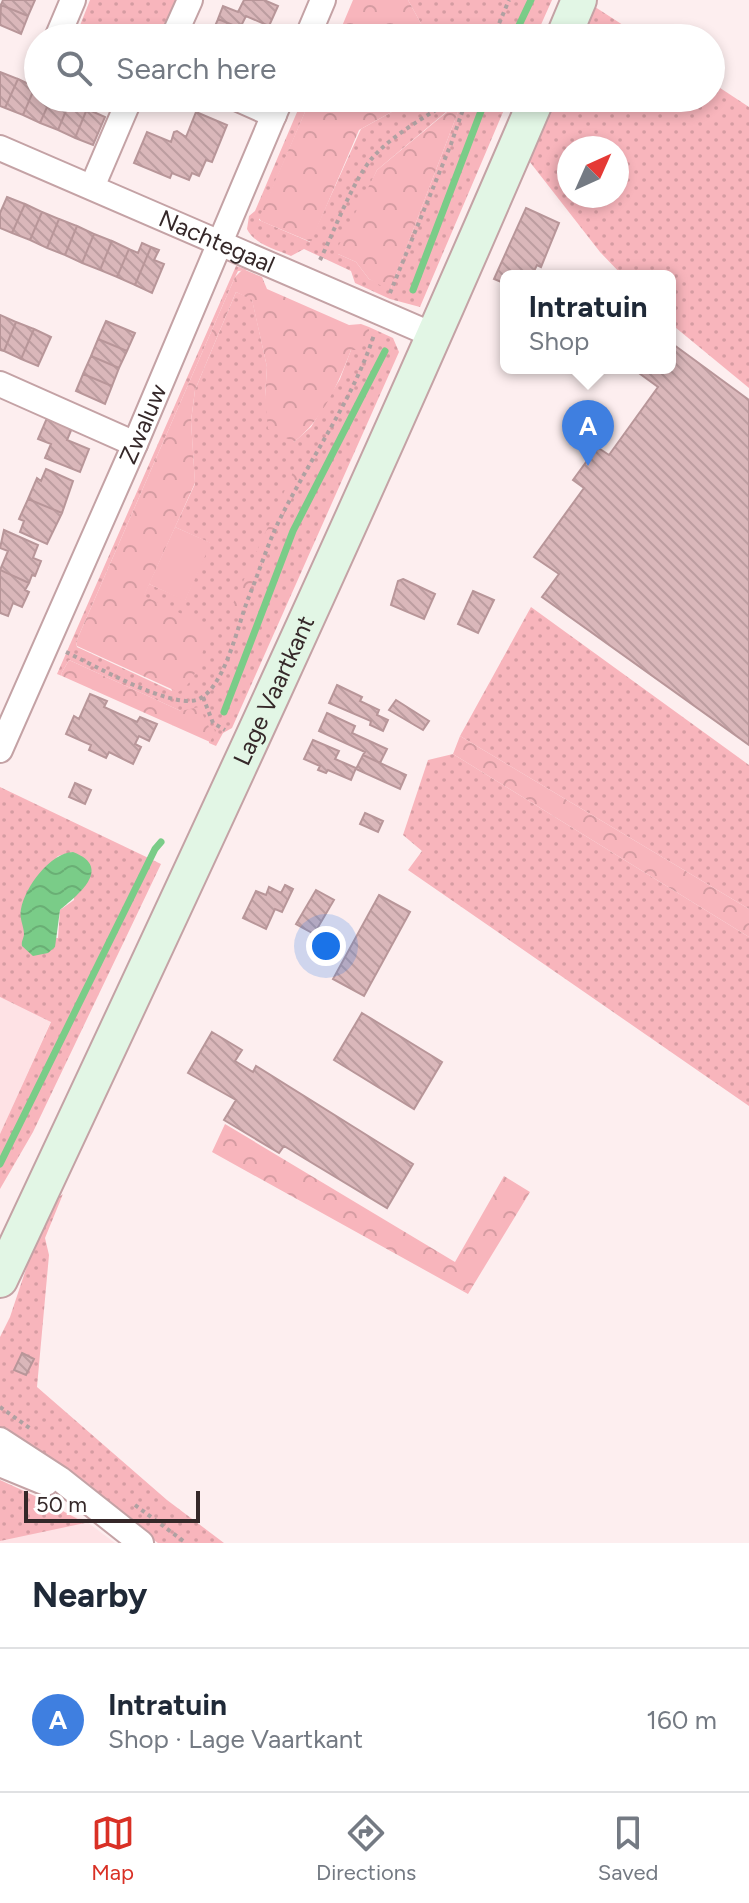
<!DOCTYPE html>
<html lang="en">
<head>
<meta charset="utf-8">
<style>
  body { margin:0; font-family:Figtree,sans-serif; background:#f2f2f3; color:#1f2937 }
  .compass { position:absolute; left:557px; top:136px; width:72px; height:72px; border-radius:50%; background:#fff; box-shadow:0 4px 12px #0003; rotate:45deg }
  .scale { position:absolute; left:24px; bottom:20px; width:176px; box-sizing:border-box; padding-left:8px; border:4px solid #352829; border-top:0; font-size:22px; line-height:28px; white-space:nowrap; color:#352829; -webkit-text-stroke:6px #fff; paint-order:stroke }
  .you { position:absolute; left:326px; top:946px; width:28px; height:28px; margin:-20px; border:6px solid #fff; border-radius:50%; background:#1a73e8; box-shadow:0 0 0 12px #1a73e833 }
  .badge { display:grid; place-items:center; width:52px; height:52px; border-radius:50%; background:#d93025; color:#fff; font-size:26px; font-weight:700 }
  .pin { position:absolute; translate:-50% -66px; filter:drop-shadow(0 2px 4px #0008) }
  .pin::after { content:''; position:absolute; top:42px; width:28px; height:24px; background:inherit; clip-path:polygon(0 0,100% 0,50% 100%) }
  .popup { position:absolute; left:500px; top:270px; width:176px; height:104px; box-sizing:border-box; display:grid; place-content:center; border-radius:12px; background:#fff; filter:drop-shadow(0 2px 6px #0005); font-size:26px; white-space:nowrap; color:#747a83 }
  .popup b { font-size:30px; color:#1f2937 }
  .popup::after { content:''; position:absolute; left:50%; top:100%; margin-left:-16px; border:16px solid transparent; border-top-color:#fff }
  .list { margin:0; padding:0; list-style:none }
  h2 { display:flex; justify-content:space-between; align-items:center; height:104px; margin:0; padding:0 32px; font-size:34px }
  h2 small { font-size:26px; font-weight:400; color:#747a83 }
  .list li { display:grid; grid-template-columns:52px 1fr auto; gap:24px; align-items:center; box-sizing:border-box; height:144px; padding:0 32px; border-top:2px solid #e0e1e3 }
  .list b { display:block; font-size:30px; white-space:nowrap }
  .list p { margin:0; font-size:26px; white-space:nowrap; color:#747a83 }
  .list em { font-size:26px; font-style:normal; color:#747a83 }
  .icon { flex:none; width:44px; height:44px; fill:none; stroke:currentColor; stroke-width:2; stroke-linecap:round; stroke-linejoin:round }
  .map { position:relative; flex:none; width:749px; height:1543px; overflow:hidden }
  .search { position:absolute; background:#fff; box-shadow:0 4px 12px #0003; left:24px; right:24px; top:24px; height:88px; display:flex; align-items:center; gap:20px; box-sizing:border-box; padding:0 28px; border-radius:44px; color:#747a83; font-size:30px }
  .sheet { height:248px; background:#fff }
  nav { display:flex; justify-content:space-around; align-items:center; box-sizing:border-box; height:112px; border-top:2px solid #e0e1e3; background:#fff; font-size:22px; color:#747a83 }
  nav a { display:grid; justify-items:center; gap:4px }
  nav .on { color:#d93025 }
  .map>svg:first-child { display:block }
  .built { fill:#fee2e5 }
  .grass { fill:url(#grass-dots); fill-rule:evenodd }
  .forest { fill:url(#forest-crowns) }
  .garden { fill:#f8b5bc }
  .water { fill:url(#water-waves) }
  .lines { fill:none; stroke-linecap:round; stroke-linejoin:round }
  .stream { stroke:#7acc88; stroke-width:7 }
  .building { fill:url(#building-back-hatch); stroke:#b89699; stroke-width:2 }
  .street-casing { stroke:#c4a2a5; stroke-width:28 }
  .secondary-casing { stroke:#c4a2a5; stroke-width:38 }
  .path { stroke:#afa1a2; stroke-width:4; stroke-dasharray:4 4; stroke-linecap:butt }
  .street { stroke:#fff; stroke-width:24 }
  .secondary { stroke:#e2f6e5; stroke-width:34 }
  .labels { text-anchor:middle; stroke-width:7; stroke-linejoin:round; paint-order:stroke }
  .street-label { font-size:24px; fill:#352829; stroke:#fff }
</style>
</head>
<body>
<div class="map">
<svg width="749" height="1543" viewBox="0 0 749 1543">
  <defs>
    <pattern id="grass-dots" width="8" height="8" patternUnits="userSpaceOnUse" patternTransform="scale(2)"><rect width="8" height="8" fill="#f8b5bc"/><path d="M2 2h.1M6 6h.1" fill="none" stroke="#d59ca2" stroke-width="1.8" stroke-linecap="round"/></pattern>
    <pattern id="forest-crowns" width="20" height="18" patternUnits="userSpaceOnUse" patternTransform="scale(2)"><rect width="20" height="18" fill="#f8b5bc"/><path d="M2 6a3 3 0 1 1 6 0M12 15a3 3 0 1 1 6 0" fill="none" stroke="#d59ca2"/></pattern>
    <pattern id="water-waves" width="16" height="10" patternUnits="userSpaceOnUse" patternTransform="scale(2)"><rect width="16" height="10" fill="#7acc88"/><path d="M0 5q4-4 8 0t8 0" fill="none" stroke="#6aaf75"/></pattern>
    <pattern id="building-back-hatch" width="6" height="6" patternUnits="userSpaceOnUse" patternTransform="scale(2)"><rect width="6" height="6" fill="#dab7ba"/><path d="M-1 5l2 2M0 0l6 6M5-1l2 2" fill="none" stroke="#bc9da0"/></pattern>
  </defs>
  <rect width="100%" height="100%" fill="#fdeeef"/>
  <path class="built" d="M 0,997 L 51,1021 L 0,1134 Z
    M 0,1495 L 83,1519 L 115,1543 L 0,1543 Z"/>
  <path class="grass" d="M 90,0 L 183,0 L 167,38 L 75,38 Z
    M 408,0 L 552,0 L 535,38 L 429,38 Z
    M 592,5 L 643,38 L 578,38 Z
    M 711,82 L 749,107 L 749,388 L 670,323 L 670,276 L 623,276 L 600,252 L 526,157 L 552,98 L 711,98 ZM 569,148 L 617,148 L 617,196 L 569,196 Z
    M 303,98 L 311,98 L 259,220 L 310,242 L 361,129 L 417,98 L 509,98 L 420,307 L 390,299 L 355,283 L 351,271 L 304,249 L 291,256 C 275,249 255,245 247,229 L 249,216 L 255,211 ZM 452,107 L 458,109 L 458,112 L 391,288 L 369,279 L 356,262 L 338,254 L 377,170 Z
    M 236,266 L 248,270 L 238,271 L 235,277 L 76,642 L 77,647 L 172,691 L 143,597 L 149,584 L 185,600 L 210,543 L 175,527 L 195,484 L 191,421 L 195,390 L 236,292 L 252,299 L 267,367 L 265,397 L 294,442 L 311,427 L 340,379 L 351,350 L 369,327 L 393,338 L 399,352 L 232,728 L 223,733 L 216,746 L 209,743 L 209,727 L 183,712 L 69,660 L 61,674 L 62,676 L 57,674 Z
    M 531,607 L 749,765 L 749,909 L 460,736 Z
    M 453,754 L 749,937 L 749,1106 L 408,870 L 422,851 L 403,835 L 428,760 Z
    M 0,787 L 161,864 L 33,1132 L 0,1189 L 0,1134 L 51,1022 L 0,997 ZM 73,852 L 74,900 L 60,910 L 58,938 L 24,935 L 28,891 L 58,856 Z
    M 63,1194 L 45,1238 L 49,1255 L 37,1387 L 167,1500 L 224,1543 L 158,1543 L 0,1430 L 0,1337 L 10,1317 L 47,1206 Z
    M 0,1480 L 35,1496 L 85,1523 L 0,1541 Z"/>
  <path class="forest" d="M 353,0 L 408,0 L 429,38 L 337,38 Z
    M 311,98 L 417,98 L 359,130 L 311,242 L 261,221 L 259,218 Z
    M 453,107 L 456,107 L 458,112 L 391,288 L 387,289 L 369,279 L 356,262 L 338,254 L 336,251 L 377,170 Z
    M 243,269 L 262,277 L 267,289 L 349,325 L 361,324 L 369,327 L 369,331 L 359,350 L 351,350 C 338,384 323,419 294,442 L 268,429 L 265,397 L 267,367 L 252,300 L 236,292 L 195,390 L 191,421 L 195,483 L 144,596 L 209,627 C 204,646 198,683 178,692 L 77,646 L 76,642 L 235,277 Z
    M 294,470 L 303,474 L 239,612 L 231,608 Z
    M 69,660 L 181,711 L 199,707 L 209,727 L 216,730 L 210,742 L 62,676 L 61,674 Z
    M 460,736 L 749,909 L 749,937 L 453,754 Z
    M 225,1124 L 455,1262 L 504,1176 L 530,1192 L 468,1294 L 212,1152 Z"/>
  <path class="garden" d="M 175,527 L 211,543 L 185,601 L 149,584 Z"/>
  <path class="water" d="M 73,852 C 115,868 75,897 60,910 L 55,947 L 48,953 L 33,956 L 22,946 C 21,941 24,938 24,934 C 24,926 19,919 21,909 C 25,887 50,853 73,852 Z"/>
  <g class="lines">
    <path class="stream" d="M 513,38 L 531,0
      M 413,290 L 486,98
      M 224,712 L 293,531 L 385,351
      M 0,1164 L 155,849 L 161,842"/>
  </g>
  <path class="building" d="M 3,0 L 35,0 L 28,16 L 1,5 Z
    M 244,0 L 264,0 L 278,6 L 269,26 L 246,16 L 240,28 L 218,19 L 223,6 L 238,12 Z
    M 1,5 L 28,16 L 21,34 L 0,25 Z
    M 218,19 L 240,28 L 236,38 L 210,38 Z
    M 0,72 L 18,79 L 5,108 L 0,106 Z
    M 18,79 L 35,87 L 23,115 L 5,108 Z
    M 35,87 L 38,88 L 38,98 L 51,98 L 40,123 L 23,115 Z
    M 51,98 L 70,101 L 58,130 L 40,123 Z
    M 70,101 L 87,109 L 75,138 L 58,130 Z
    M 87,109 L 105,117 L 93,145 L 75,138 Z
    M 196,112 L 227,125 L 212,162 L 206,160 L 199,176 L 192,173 L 189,180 L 172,173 L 170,178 L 134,163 L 147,132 L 171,142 L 174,132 L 177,131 L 186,137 Z
    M 7,197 L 25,204 L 12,233 L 0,228 L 0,213 Z
    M 25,204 L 42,212 L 30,240 L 12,233 Z
    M 526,208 L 559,223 L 541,267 L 537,265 L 532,275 L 534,276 L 506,276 L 506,284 L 494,279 Z
    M 42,212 L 59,219 L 47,248 L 30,240 Z
    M 59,219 L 77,226 L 65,255 L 47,248 Z
    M 77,226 L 94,234 L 82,263 L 65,255 Z
    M 94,234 L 112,241 L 100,270 L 82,263 Z
    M 112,241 L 129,249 L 117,277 L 100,270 Z
    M 142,243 L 151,247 L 135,285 L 117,277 L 129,249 L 138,253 Z
    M 151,247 L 159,250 L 154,260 L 164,264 L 152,293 L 135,285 Z
    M 0,315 L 16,322 L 4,351 L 0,350 Z
    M 106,321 L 135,333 L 127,351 L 98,339 Z
    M 16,322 L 34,329 L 21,359 L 4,351 Z
    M 34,329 L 51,337 L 38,366 L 21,359 Z
    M 98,339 L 127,351 L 119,368 L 91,356 Z
    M 670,342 L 749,400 L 749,745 L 542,597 L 559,574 L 534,557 L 584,488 L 573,480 L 597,447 L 609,455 L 658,387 L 632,368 L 670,368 Z
    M 91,356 L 119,368 L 112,386 L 83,374 Z
    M 83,374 L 112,386 L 105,404 L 76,391 Z
    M 47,418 L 72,428 L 67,440 L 89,449 L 80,472 L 45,458 L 51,444 L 38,439 Z
    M 46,469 L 73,481 L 62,513 L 28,499 L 37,478 L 41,481 Z
    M 28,499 L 62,513 L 47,544 L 20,532 L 24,521 L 19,519 Z
    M 4,530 L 38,545 L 33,558 L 41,561 L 35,576 L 32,575 L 29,583 L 0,570 L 8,551 L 0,548 Z
    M 0,570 L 29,583 L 25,590 L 29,592 L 22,607 L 13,603 L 8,616 L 0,613 Z
    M 403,579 L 435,594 L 424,619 L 391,605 L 398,581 Z
    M 473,591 L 494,600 L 478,633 L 458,624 Z
    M 337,685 L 362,697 L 360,701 L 379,710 L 377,715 L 388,720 L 383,731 L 370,725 L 371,721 L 329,703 Z
    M 90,694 L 107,701 L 104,707 L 137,722 L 140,717 L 157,724 L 149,741 L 139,736 L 135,744 L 141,747 L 133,764 L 109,752 L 106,758 L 89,750 L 91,745 L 66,734 L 74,716 L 79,719 Z
    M 396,700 L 429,721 L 423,730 L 389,710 Z
    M 327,713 L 355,726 L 352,733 L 387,749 L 380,763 L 363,755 L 365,752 L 319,731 Z
    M 313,740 L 339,751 L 335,759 L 356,768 L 351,780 L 328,770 L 326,773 L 318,770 L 320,766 L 304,759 Z
    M 363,755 L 406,775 L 400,789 L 356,769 Z
    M 75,783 L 91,790 L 85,804 L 69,797 Z
    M 365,813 L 383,821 L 378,832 L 360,824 Z
    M 285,885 L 293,889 L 282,912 L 275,909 L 266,929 L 243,918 L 256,891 L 266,895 L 269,887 L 281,893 Z
    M 316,890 L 334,900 L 314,934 L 296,924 Z
    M 379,895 L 410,912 L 364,996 L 333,979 Z
    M 362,1013 L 442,1062 L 414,1109 L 334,1060 Z
    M 212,1032 L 242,1050 L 235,1061 L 253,1072 L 256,1066 L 413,1164 L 387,1208 L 284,1146 L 279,1153 L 224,1120 L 236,1100 L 188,1073 Z
    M 22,1353 L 34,1359 L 26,1375 L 14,1370 Z"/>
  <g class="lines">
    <defs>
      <g id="street">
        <path d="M 57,38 L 73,0"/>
        <path d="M 173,38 L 190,0"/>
        <path d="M 307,38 L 323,0"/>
        <path d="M 236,98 L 274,115"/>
        <path id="s1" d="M 0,148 L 435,336"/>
        <path d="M 92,187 L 130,98"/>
        <path d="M 0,384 L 135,444"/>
        <path id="s2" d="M 0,750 L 135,444 L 281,98"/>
        <path d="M 0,1440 L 60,1479 L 141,1543"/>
        <path d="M 0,1464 L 46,1483"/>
      </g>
      <g id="secondary">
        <path d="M 563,38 L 579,0"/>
        <path id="s3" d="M 0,1280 C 184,888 367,496 537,98"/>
      </g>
    </defs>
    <use href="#street" class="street-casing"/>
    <use href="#secondary" class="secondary-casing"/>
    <path class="path" d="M 493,38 L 509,0
      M 320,260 C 335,230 353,179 374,156 C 396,132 429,115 455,98
      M 390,293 L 451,144 L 467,98
      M 66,652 C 94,665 169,708 196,700 C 224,692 238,624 248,599 C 258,575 266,549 277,525 C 308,461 352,402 374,335
      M 203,697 L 213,723 L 225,730
      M 0,1407 L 31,1429
      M 135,1505 L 186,1543"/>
    <use href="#street" class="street"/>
    <use href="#secondary" class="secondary"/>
  </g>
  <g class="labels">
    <g class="street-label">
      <text dy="8" stroke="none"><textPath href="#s1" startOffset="236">Nachtegaal</textPath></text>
      <text dy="8" stroke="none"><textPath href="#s2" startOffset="356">Zwaluw</textPath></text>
      <text dy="8" stroke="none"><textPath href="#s3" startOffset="650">Lage Vaartkant</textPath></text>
    </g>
  </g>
</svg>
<svg class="compass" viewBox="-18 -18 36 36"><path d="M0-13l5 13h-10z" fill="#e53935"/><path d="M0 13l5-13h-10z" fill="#747a83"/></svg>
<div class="scale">50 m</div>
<div class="you"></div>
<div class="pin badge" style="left:588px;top:466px;background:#3f7fe0">A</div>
<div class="popup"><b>Intratuin</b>Shop</div>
<div class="search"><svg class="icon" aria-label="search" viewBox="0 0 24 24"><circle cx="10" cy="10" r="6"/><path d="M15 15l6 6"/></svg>Search here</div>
</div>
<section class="sheet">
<h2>Nearby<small></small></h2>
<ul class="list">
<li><span class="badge" style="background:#3f7fe0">A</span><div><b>Intratuin</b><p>Shop · Lage Vaartkant</p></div><em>160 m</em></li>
</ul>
</section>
<nav>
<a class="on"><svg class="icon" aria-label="map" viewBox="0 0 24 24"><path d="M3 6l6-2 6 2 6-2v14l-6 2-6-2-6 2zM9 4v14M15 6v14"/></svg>Map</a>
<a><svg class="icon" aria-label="directions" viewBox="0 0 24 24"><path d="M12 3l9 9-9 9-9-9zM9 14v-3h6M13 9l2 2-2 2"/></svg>Directions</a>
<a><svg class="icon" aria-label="saved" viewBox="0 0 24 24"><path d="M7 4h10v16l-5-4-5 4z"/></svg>Saved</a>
</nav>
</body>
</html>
